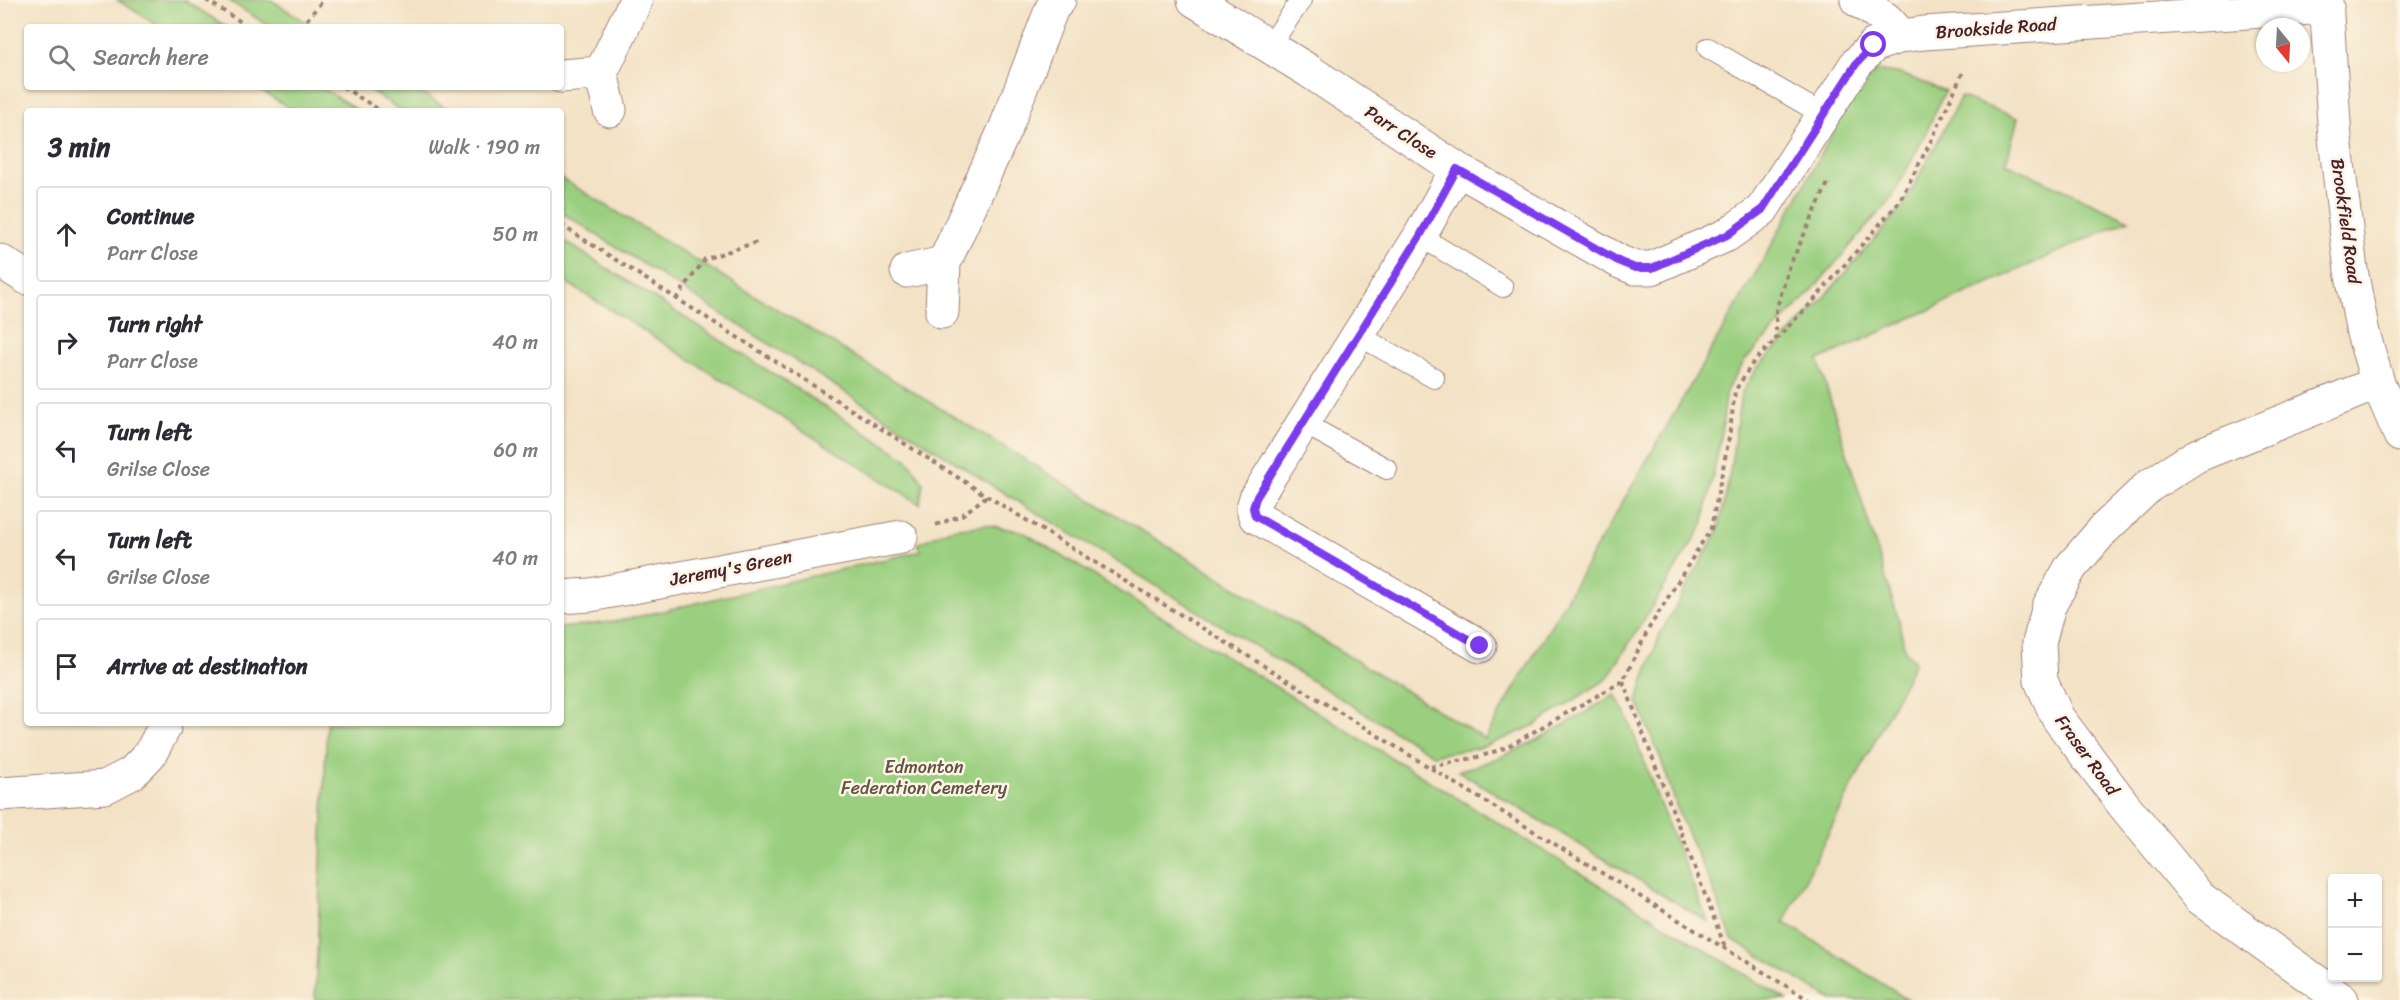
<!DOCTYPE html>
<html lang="en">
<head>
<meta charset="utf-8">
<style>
  body { margin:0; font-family:Sriracha,sans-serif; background:#f2f2f3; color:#2b2b33 }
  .controls { position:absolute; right:18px; bottom:18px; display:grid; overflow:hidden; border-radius:6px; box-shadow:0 2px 4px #0004 }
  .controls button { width:54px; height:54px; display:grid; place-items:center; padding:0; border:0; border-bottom:2px solid #e1e1e2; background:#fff; color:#2b2b33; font:30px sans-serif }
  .compass { position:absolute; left:2256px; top:18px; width:54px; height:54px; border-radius:50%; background:#fff; box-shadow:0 2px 4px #0004; rotate:162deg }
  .stop { position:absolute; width:18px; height:18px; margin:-14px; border:4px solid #7c3aed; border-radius:50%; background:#fff }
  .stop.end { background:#7c3aed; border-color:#fff; box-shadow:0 2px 6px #0008 }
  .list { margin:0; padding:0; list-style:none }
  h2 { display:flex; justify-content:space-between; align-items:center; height:78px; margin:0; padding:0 24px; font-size:26px }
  h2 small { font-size:20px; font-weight:400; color:#7c7c81 }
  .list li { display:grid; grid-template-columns:39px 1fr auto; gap:18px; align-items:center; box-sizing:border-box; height:96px; margin:0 12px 12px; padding:0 12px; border:2px solid #e1e1e2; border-radius:6px }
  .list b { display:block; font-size:22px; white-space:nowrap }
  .list p { margin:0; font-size:20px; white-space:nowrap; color:#7c7c81 }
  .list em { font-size:20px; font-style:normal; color:#7c7c81 }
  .icon { flex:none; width:33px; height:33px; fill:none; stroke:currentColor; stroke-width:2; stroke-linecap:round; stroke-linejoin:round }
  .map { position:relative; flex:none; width:2400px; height:1000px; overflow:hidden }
  .search { position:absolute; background:#fff; box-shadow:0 2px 4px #0004; left:24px; top:24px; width:540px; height:66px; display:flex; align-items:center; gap:15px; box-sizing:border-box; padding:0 21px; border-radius:6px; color:#7c7c81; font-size:22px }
  .panel { position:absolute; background:#fff; box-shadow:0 2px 4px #0004; left:24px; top:108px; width:540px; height:618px; border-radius:6px }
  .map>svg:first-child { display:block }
  .green { fill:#9acf7f; stroke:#727755; stroke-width:1.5 }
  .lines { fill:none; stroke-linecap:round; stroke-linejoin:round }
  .service-casing { stroke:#9e8078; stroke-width:22 }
  .minor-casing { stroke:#9e8078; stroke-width:35 }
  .path { stroke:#9e8078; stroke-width:4; stroke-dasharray:4.5 4.5; stroke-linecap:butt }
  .service { stroke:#fff; stroke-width:20 }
  .minor { stroke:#fff; stroke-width:33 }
  .route { stroke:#7c3aed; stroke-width:8 }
  .labels { text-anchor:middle; stroke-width:5; stroke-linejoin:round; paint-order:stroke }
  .street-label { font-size:18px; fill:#4a1f2b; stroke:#fcf5e5 }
  .park-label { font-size:18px; fill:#625444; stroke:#fcf5e5 }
</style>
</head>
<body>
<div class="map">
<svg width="2400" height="1000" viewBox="0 0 2400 1000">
  <rect width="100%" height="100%" fill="#fcf5e5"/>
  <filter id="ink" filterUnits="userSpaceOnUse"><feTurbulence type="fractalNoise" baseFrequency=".0167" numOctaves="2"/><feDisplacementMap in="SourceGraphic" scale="12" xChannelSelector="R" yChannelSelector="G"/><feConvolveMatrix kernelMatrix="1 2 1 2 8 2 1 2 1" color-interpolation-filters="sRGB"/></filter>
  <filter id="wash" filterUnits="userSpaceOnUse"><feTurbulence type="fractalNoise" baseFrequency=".008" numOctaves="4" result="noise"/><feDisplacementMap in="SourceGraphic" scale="24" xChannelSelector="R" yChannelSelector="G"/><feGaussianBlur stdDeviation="1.35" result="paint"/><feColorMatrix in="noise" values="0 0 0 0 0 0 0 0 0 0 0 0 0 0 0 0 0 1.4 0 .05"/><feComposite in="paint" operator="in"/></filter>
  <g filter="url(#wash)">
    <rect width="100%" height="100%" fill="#f3e2c5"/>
    <path class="green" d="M 117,0 L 184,0 L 227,27 L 160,27 Z
      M 228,0 L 271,0 L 314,27 L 270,27 Z
      M 1877,70 L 1901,74 L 1945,91 L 1924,137 L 1892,197 L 1809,294 L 1746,359 L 1727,389 L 1721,437 L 1703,525 L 1607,679 L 1535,725 L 1503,739 L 1479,748 L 1433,755 L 993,486 L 561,212 L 561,178 L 1485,739 L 1765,257 L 1857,88 Z
      M 255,87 L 321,87 L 359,111 L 294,111 Z
      M 365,87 L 412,87 L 451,111 L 402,111 Z
      M 1961,97 L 2018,118 L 2006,163 L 2129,220 L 1818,360 L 1899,621 L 1905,651 L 1915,661 L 1784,922 L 1908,1000 L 1832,1000 L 1732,939 L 1713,889 L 1680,817 L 1662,762 L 1637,701 L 1660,634 L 1718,531 L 1729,479 L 1741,394 L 1757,368 L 1819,303 L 1904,205 Z
      M 561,239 L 907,459 L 923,482 L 920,504 L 561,279 Z
      M 987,525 L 1023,532 L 1787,1000 L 315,1000 L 327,723 L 561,723 L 561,628 L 619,621 L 921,551 L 917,544 L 950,529 Z
      M 1615,695 L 1625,711 L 1662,810 L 1708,922 L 1458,771 C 1515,757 1564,724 1615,695 Z"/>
  </g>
  <g filter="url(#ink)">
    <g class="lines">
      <defs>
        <path id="service" d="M 1269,47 L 1301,0
          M 1708,48 L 1822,114
          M 1420,236 L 1503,287
          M 1358,335 L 1434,378
          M 1303,423 L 1387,469"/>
        <path id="minor" d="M 1194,0 L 1309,71 L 1457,169 L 1620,262 L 1635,268 L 1652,268 L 1727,235 L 1762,210 L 1856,64 L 1874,45 L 1902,36 L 1924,33 L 2327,7
          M 1857,0 L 1886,19 L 1902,36
          M 2326,0 L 2335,138 L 2351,270 L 2363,333 L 2378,383 L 2400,435
          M 561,76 L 601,73
          M 610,110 L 601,73 L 636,0
          M 1457,169 L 1420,236 L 1256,498 L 1253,508 L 1255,516 L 1480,646
          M 0,261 L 27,278
          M 907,271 L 944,263
          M 942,312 L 944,263 L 1006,127 L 1052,8 L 1059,0
          M 561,597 L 590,595 L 901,537
          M 0,794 L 105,787 L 132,773 L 150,754 L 164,728 L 165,723
          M 2342,1000 L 2200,898 L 2123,804 L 2058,718 L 2041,681 L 2039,643 L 2049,606 L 2071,567 L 2104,529 L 2149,486 L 2196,456 L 2378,383"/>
      </defs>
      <use href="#service" class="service-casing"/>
      <use href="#minor" class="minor-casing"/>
      <path class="path" d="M 206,0 L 249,27
        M 301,27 L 323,0
        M 343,87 L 381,111
        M 561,225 L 987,496 L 1809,1000
        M 676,299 L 705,259 L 757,242
        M 1776,340 L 1776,310 L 1790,265 L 1829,181
        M 936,525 L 962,515 L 987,496
        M 1623,681 L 1725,947
        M 1431,767 L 1482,756 L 1507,747 L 1623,681 L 1649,628 L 1711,528 L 1729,438 L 1735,391 L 1752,364 L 1815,299 L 1899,202 L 1931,141 L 1964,70"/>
      <use href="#service" class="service"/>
      <use href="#minor" class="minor"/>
    </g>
  </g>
  <g class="lines" filter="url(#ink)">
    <path class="route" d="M 1480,646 L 1255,516 L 1253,508 L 1256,498 L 1420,236 L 1457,169 L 1620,262 L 1635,268 L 1652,268 L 1727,235 L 1762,210 L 1856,64 L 1874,45"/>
  </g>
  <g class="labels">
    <g class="street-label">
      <text transform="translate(1996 28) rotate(-4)" y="6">Brookside Road</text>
      <text transform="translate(1401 132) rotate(33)" y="6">Parr Close</text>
      <text transform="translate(2346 221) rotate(82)" y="6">Brookfield Road</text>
      <text transform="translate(731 568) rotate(-11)" y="6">Jeremy's Green</text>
      <text transform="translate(2087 755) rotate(54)" y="6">Fraser Road</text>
    </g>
    <g class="park-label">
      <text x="924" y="773">Edmonton<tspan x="924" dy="21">Federation Cemetery</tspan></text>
    </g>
  </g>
</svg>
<div class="controls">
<button>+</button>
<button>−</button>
</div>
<svg class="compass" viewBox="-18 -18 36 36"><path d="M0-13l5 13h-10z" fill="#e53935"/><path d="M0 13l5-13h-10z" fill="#7c7c81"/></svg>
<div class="stop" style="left:1874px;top:45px"></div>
<div class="stop end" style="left:1480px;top:646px"></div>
<div class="search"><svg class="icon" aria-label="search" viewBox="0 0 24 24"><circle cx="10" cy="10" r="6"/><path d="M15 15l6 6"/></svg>Search here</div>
<section class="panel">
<h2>3 min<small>Walk · 190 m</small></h2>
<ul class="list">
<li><svg class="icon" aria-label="ahead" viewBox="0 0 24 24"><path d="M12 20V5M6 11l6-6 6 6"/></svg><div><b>Continue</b><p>Parr Close</p></div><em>50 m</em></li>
<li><svg class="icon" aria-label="right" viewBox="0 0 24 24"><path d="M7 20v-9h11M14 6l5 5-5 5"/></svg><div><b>Turn right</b><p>Parr Close</p></div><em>40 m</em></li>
<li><svg class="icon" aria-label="left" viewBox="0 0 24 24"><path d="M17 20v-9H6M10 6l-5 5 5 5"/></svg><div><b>Turn left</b><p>Grilse Close</p></div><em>60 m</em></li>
<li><svg class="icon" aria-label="left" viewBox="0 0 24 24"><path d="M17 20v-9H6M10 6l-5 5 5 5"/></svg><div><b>Turn left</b><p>Grilse Close</p></div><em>40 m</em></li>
<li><svg class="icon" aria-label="arrive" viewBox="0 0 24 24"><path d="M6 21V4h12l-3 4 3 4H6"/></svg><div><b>Arrive at destination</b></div></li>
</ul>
</section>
</div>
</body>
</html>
